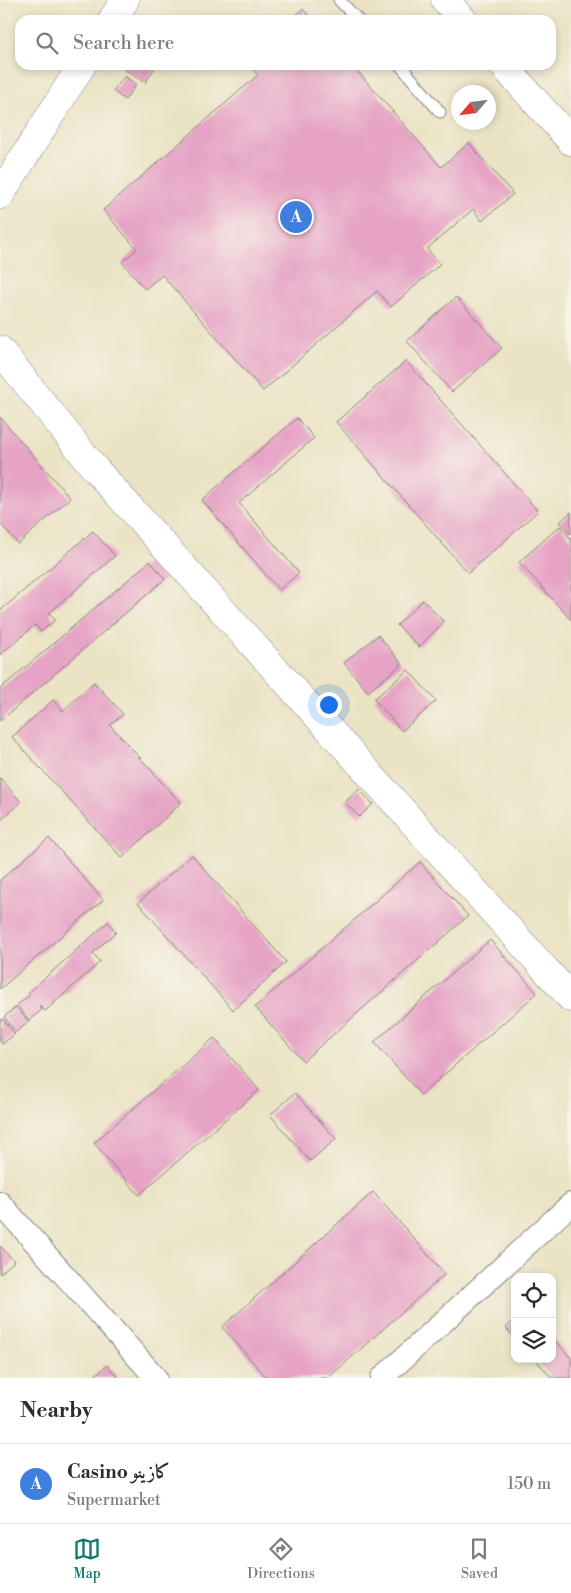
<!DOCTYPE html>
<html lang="en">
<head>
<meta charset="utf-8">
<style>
  body { margin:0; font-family:"Libre Bodoni",Amiri,serif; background:#f7f7f7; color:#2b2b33 }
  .controls { position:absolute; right:15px; bottom:15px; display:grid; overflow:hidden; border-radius:10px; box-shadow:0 2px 8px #0003 }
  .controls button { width:45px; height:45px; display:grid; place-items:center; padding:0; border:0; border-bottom:1px solid #e1e1e2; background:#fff; color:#2b2b33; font:25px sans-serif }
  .compass { position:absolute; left:451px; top:85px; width:45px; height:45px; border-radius:50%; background:#fff; box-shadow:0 2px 8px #0003; rotate:242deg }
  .you { position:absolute; left:328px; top:704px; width:18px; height:18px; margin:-12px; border:4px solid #fff; border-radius:50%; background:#1a73e8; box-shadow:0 0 0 8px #1a73e833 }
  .badge { display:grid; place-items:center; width:32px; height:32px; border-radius:50%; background:#0f766e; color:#fff; font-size:16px; font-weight:700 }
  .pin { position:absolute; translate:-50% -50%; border:2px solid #fff; box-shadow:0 1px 5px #0006 }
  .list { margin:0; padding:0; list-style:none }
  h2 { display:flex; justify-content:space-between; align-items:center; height:65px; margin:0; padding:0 20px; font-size:21px }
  h2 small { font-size:16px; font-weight:400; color:#7c7c81 }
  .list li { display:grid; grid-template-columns:32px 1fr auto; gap:15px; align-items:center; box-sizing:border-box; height:80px; padding:0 20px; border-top:1px solid #e1e1e2 }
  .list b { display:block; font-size:19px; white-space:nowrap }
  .list p { margin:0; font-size:16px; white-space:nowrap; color:#7c7c81 }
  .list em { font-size:16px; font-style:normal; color:#7c7c81 }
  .icon { flex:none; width:28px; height:28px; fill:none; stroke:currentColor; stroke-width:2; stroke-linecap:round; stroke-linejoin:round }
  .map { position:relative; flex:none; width:571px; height:1378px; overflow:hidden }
  .search { position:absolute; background:#fff; box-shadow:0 2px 8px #0003; left:15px; right:15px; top:15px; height:55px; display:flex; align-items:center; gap:12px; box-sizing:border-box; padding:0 18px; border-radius:15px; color:#7c7c81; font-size:19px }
  .sheet { height:145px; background:#fff }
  nav { display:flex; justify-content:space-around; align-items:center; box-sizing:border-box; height:70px; border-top:1px solid #e1e1e2; background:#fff; font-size:14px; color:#7c7c81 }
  nav a { display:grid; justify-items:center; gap:2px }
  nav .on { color:#0f766e }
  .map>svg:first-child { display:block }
  .building { fill:#e6a3c5 }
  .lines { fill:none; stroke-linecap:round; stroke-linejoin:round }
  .service-casing { stroke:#868280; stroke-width:13 }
  .minor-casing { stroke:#868280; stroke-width:24 }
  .tertiary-casing { stroke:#868280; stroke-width:29 }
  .secondary-casing { stroke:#868280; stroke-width:29 }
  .service { stroke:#fff; stroke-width:11 }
  .minor { stroke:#fff; stroke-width:22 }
  .tertiary { stroke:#fff; stroke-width:28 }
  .secondary { stroke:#fff; stroke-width:28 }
</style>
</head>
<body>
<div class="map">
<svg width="571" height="1378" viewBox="0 0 571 1378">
  <rect width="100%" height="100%" fill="#f7f3e8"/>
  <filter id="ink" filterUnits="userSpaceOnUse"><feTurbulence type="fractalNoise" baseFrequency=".02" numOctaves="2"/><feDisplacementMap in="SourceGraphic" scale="10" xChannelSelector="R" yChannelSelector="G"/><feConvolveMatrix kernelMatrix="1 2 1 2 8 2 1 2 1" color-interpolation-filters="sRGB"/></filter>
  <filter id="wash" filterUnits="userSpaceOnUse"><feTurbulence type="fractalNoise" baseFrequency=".0096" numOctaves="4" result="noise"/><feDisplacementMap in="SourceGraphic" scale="20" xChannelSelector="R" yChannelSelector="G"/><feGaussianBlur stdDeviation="1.12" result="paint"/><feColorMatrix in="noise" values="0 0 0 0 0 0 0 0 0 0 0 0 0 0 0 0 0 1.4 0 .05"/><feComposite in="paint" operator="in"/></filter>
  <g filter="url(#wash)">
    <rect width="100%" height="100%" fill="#eae3c4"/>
    <g id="blocks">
      <path class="building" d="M 303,9 L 313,20 L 290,20 Z
        M 125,65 L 148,65 L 154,69 L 145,83 L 123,68 Z
        M 249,65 L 352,65 L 441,167 L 469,143 L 513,194 L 482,221 L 473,209 L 427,249 L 440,264 L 391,307 L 377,291 L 263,391 L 162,275 L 145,289 L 122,262 L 137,249 L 103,210 L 258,75 Z
        M 125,76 L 136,85 L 125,100 L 113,91 Z
        M 456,297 L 502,348 L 452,392 L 407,341 Z
        M 406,361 L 538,511 L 468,573 L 336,422 Z
        M 0,417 L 70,498 L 18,544 L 0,523 Z
        M 297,418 L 314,438 L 239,503 L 299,573 L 279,590 L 202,500 Z
        M 571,512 L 571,534 L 560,522 Z
        M 560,526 L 571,539 L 571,620 L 519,562 Z
        M 93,531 L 115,556 L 49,613 L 55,620 L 41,632 L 35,625 L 0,655 L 0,611 Z
        M 150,561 L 165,579 L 0,721 L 0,689 Z
        M 423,600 L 444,622 L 419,647 L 397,625 Z
        M 378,635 L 402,664 L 368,692 L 344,663 Z
        M 408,670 L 436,701 L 402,731 L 374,699 Z
        M 94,682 L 123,714 L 110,725 L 181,803 L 122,858 L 12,737 L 53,700 L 63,711 Z
        M 0,778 L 21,802 L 0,821 Z
        M 359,789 L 373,804 L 359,817 L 345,802 Z
        M 49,838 L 103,900 L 0,989 L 0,880 Z
        M 192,855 L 286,962 L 233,1010 L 138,903 Z
        M 420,862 L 468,916 L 303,1061 L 255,1007 Z
        M 108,922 L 116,932 L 93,953 L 100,962 L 45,1011 L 39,1005 L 42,1010 L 29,1020 L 17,1005 L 30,995 L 28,993 Z
        M 490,940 L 537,993 L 421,1095 L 374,1042 Z
        M 16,1007 L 29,1022 L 16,1032 L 4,1017 Z
        M 3,1019 L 15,1034 L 2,1044 L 0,1041 L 0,1021 Z
        M 214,1038 L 259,1090 L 139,1195 L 94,1143 Z
        M 295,1093 L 336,1139 L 310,1161 L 270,1115 Z
        M 373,1192 L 445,1274 L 328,1378 L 267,1378 L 222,1327 Z
        M 0,1246 L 14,1261 L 0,1274 Z
        M 515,1319 L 515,1338 L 506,1328 Z
        M 552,1337 L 571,1358 L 571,1378 L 552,1378 L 535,1359 L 552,1359 Z
        M 107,1365 L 119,1378 L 92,1378 Z"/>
    </g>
  </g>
  <g filter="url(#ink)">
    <use href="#blocks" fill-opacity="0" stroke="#868280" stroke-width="1"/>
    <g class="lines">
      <defs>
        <path id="service" d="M 339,0 L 358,20
          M 400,65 L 440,112"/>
        <path id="minor" d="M 0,1203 L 156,1378
          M 382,1378 L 571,1204"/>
        <path id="tertiary" d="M 0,350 L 96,470 L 571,998"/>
        <path id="secondary" d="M 445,0 L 463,20
          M 112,20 L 125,0
          M 503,65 L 571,141
          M 0,195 L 82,65"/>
      </defs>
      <use href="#service" class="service-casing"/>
      <use href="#minor" class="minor-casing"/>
      <use href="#tertiary" class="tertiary-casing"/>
      <use href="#secondary" class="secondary-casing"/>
      <use href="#service" class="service"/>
      <use href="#minor" class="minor"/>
      <use href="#tertiary" class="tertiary"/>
      <use href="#secondary" class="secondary"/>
    </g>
  </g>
</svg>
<div class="controls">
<button><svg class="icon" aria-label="locate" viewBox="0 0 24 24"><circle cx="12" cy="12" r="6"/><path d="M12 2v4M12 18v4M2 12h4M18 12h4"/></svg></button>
<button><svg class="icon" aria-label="layers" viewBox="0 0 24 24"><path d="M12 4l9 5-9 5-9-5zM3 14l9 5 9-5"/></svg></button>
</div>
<svg class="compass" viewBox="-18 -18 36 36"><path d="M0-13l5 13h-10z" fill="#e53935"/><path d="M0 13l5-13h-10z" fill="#7c7c81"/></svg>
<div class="you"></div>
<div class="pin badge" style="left:296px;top:217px;background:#3f7fe0">A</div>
<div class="search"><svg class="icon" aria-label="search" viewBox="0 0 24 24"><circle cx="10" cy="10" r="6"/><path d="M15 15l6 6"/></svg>Search here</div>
</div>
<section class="sheet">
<h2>Nearby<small></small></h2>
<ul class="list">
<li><span class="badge" style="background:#3f7fe0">A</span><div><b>Casino كازينو</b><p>Supermarket</p></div><em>150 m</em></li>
</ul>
</section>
<nav>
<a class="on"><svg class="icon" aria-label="map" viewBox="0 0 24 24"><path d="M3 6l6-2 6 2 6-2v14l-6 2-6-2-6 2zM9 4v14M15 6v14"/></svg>Map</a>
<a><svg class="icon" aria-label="directions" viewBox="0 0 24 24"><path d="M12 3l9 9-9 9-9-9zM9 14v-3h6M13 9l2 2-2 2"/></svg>Directions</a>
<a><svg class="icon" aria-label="saved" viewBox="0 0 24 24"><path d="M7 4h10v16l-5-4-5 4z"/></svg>Saved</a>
</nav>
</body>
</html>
